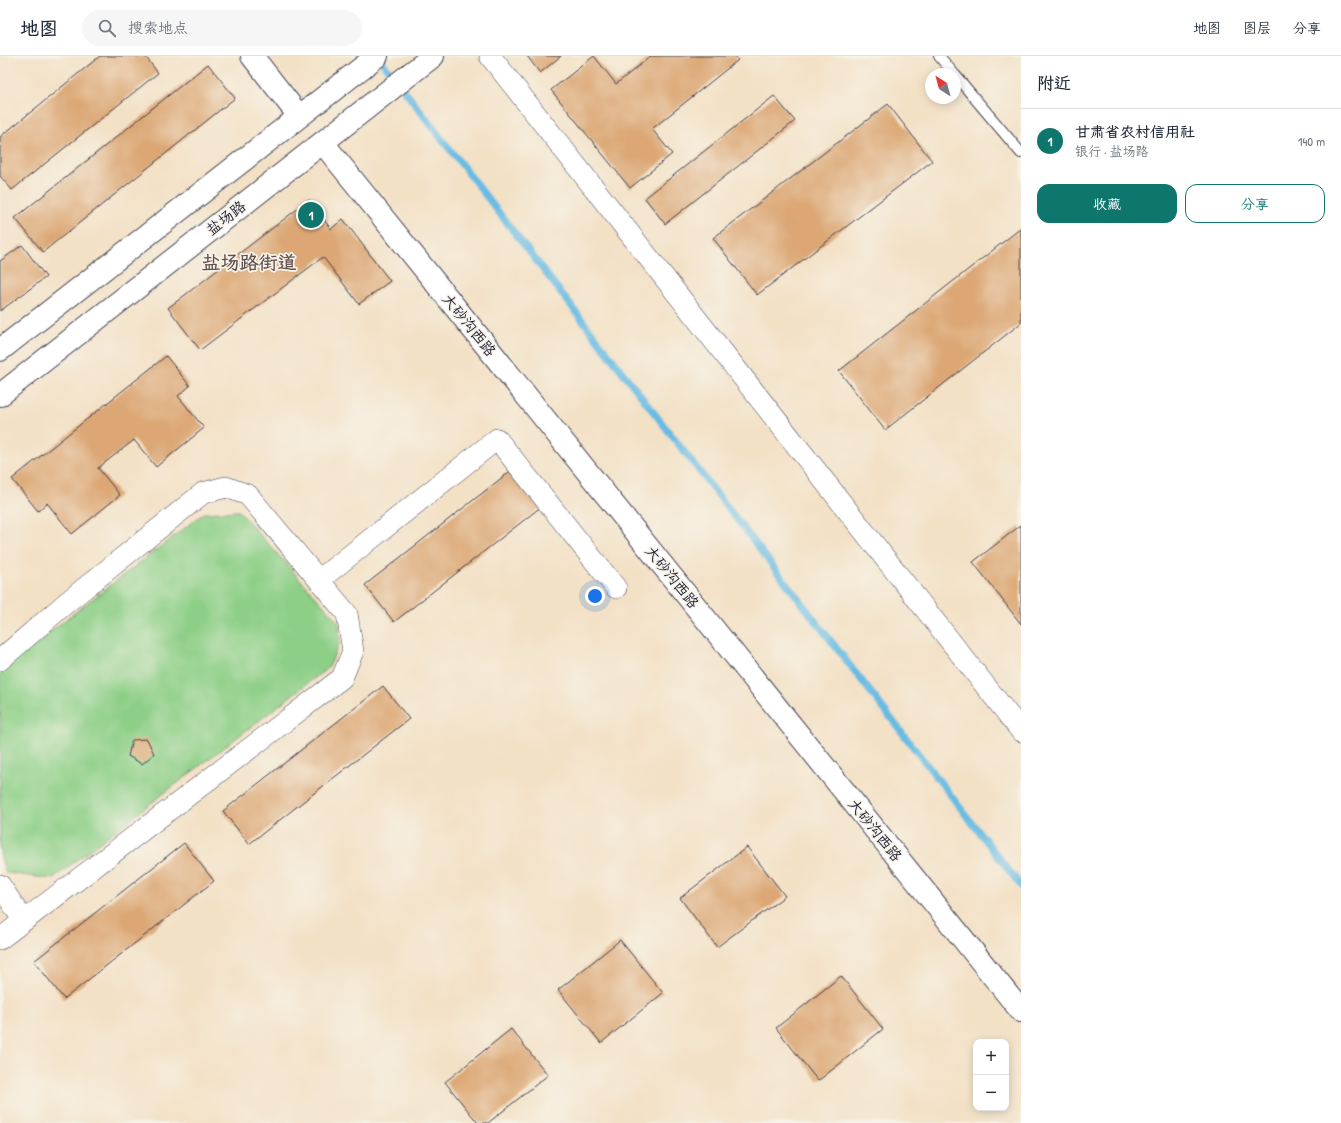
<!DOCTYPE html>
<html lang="zh">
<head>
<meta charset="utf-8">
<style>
  body { margin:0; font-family:"Patrick Hand","LXGW WenKai TC",sans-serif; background:#f6f6f7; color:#1f2937 }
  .controls { position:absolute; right:12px; bottom:12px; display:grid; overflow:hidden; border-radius:8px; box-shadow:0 2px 10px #0003 }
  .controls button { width:36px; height:36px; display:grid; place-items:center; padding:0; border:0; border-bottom:1px solid #e0e1e3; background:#fff; color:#1f2937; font:20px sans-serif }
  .compass { position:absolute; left:925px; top:12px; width:36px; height:36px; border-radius:50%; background:#fff; box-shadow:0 2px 10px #0003; rotate:324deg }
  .you { position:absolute; left:595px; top:540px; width:14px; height:14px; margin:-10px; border:3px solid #fff; border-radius:50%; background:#1a73e8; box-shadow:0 0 0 6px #1a73e833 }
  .badge { display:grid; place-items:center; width:26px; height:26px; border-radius:50%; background:#0f766e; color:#fff; font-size:13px; font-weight:700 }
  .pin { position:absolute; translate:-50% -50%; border:2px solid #fff; box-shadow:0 1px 4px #0006 }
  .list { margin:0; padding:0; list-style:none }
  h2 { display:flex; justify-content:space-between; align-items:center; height:52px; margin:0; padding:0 16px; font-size:17px }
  h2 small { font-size:13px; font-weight:400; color:#747a83 }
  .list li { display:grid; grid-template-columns:26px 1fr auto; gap:12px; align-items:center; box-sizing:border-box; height:64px; padding:0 16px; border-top:1px solid #e0e1e3 }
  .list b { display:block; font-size:15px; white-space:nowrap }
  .list p { margin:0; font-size:13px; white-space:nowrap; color:#747a83 }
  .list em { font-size:13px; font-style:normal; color:#747a83 }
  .actions { display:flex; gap:8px; padding:12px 16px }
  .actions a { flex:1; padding:9px 0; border:1px solid #0f766e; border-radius:12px; text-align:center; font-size:14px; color:#0f766e }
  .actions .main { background:#0f766e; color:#fff }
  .icon { flex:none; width:22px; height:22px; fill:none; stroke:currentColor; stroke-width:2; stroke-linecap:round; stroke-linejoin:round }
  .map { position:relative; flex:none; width:1021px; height:1067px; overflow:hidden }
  header { display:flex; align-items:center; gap:24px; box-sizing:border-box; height:56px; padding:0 20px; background:#fff; border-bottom:1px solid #e0e1e3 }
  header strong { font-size:19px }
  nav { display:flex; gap:22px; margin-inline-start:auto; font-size:14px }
  .search { width:280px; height:36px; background:#f6f6f7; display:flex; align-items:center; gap:10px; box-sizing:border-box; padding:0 14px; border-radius:22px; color:#747a83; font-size:15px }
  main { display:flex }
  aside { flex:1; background:#fff }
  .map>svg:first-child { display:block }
  .green { fill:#8dcf87; stroke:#587861 }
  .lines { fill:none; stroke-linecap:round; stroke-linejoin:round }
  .stream { stroke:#67bce3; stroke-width:7 }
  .building { fill:#dca775 }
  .lane-casing { stroke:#413f50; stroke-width:12 }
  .street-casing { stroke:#413f50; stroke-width:22 }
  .secondary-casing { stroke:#413f50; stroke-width:24 }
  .lane { stroke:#fff; stroke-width:10 }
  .street { stroke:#fff; stroke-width:21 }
  .secondary { stroke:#fff; stroke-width:22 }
  .labels { text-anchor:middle; stroke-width:3.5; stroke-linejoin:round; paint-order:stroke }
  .street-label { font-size:15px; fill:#22223b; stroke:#f7f3e8 }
  .district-label { font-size:19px; font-weight:bold; fill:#63514f; stroke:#f7f3e8 }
</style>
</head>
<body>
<header>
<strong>地图</strong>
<div class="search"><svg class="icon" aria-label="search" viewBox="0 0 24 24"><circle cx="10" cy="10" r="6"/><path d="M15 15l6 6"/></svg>搜索地点</div>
<nav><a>地图</a><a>图层</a><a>分享</a></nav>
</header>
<main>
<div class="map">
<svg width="1021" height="1067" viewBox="0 0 1021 1067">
  <rect width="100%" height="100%" fill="#f7f3e8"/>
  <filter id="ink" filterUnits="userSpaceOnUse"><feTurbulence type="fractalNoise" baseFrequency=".025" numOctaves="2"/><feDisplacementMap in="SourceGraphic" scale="8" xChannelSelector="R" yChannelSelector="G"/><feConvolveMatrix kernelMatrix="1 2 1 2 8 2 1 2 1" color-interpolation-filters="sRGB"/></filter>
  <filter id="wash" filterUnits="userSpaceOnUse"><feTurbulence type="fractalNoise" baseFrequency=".012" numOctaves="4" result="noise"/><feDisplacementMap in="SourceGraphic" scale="16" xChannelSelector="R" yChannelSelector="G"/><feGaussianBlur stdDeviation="0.9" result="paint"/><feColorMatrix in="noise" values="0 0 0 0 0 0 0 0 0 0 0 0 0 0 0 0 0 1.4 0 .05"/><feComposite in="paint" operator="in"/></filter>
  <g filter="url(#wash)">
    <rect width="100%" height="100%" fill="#f3e1c6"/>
    <path class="green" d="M 239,455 L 339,567 L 340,586 L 329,611 L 52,823 L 6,817 L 0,798 L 0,619 L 7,609 L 204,457 Z"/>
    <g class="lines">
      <path class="stream" d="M 379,2 L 1021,830"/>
    </g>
    <g id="blocks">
      <path class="building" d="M 100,0 L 145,0 L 158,17 L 12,134 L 0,120 L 0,81 Z
        M 527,0 L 561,0 L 540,17 Z
        M 594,0 L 616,28 L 651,0 L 735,0 L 738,4 L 652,73 L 672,98 L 630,132 L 551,34 Z
        M 208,8 L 235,42 L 43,196 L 15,162 Z
        M 774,40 L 795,65 L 665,168 L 645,142 Z
        M 888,48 L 932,105 L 757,239 L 713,182 Z
        M 309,144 L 331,173 L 343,163 L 390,225 L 359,248 L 323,201 L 200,294 L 168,252 Z
        M 1021,172 L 1021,267 L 885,374 L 839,315 Z
        M 22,189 L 46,221 L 0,255 L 0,205 Z
        M 166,300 L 190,330 L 178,340 L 204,372 L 156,411 L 134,384 L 98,412 L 120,439 L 72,478 L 47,447 L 38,455 L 12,423 Z
        M 513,413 L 542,450 L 394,566 L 365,529 Z
        M 1021,469 L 1021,568 L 973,506 Z
        M 383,630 L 409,663 L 249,788 L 223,755 Z
        M 147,683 L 154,698 L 142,708 L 128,700 L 132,684 Z
        M 184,787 L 214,825 L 64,943 L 34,905 Z
        M 747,791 L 785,840 L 717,891 L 680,842 Z
        M 620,884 L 663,937 L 601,987 L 558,934 Z
        M 841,920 L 883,973 L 818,1025 L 776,972 Z
        M 511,973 L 548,1019 L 488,1067 L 478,1067 L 445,1026 Z"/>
    </g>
  </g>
  <g filter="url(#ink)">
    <use href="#blocks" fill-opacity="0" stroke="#413f50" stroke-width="1"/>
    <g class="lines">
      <defs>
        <path id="lane" d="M 939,0 L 954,18
          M 955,19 L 1021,97"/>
        <path id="street" d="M 490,0 L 1021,675
          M 319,524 L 497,383 L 616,532
          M 0,604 L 66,547 L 203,437 L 226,431 L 248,439 L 347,558 L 353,595 L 342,622 L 0,883
          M 0,829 L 23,864"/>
        <path id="secondary" d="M 252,0 L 299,60
          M 323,87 L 1021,955
          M 0,294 L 377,0
          M 0,339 L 433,0"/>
      </defs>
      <use href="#lane" class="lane-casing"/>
      <use href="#street" class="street-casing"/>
      <use href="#secondary" class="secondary-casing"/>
      <use href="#lane" class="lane"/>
      <use href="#street" class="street"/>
      <use href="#secondary" class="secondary"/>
    </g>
  </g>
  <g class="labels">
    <g class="street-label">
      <text transform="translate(226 162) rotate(-38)" y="5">盐场路</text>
      <text transform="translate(469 269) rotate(51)" y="5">大砂沟西路</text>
      <text transform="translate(672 521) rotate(51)" y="5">大砂沟西路</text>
      <text transform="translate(875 774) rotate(51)" y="5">大砂沟西路</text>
    </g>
    <g class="district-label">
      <text x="249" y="213">盐场路街道</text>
    </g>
  </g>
</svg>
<div class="controls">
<button>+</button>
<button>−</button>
</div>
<svg class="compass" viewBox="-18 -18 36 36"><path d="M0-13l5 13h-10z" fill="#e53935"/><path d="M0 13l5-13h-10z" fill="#747a83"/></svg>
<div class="you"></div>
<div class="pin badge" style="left:311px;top:159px">1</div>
</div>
<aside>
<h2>附近<small></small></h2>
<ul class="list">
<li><span class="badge">1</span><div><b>甘肃省农村信用社</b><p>银行 · 盐场路</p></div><em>140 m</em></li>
</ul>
<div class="actions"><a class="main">收藏</a><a>分享</a></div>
</aside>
</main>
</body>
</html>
